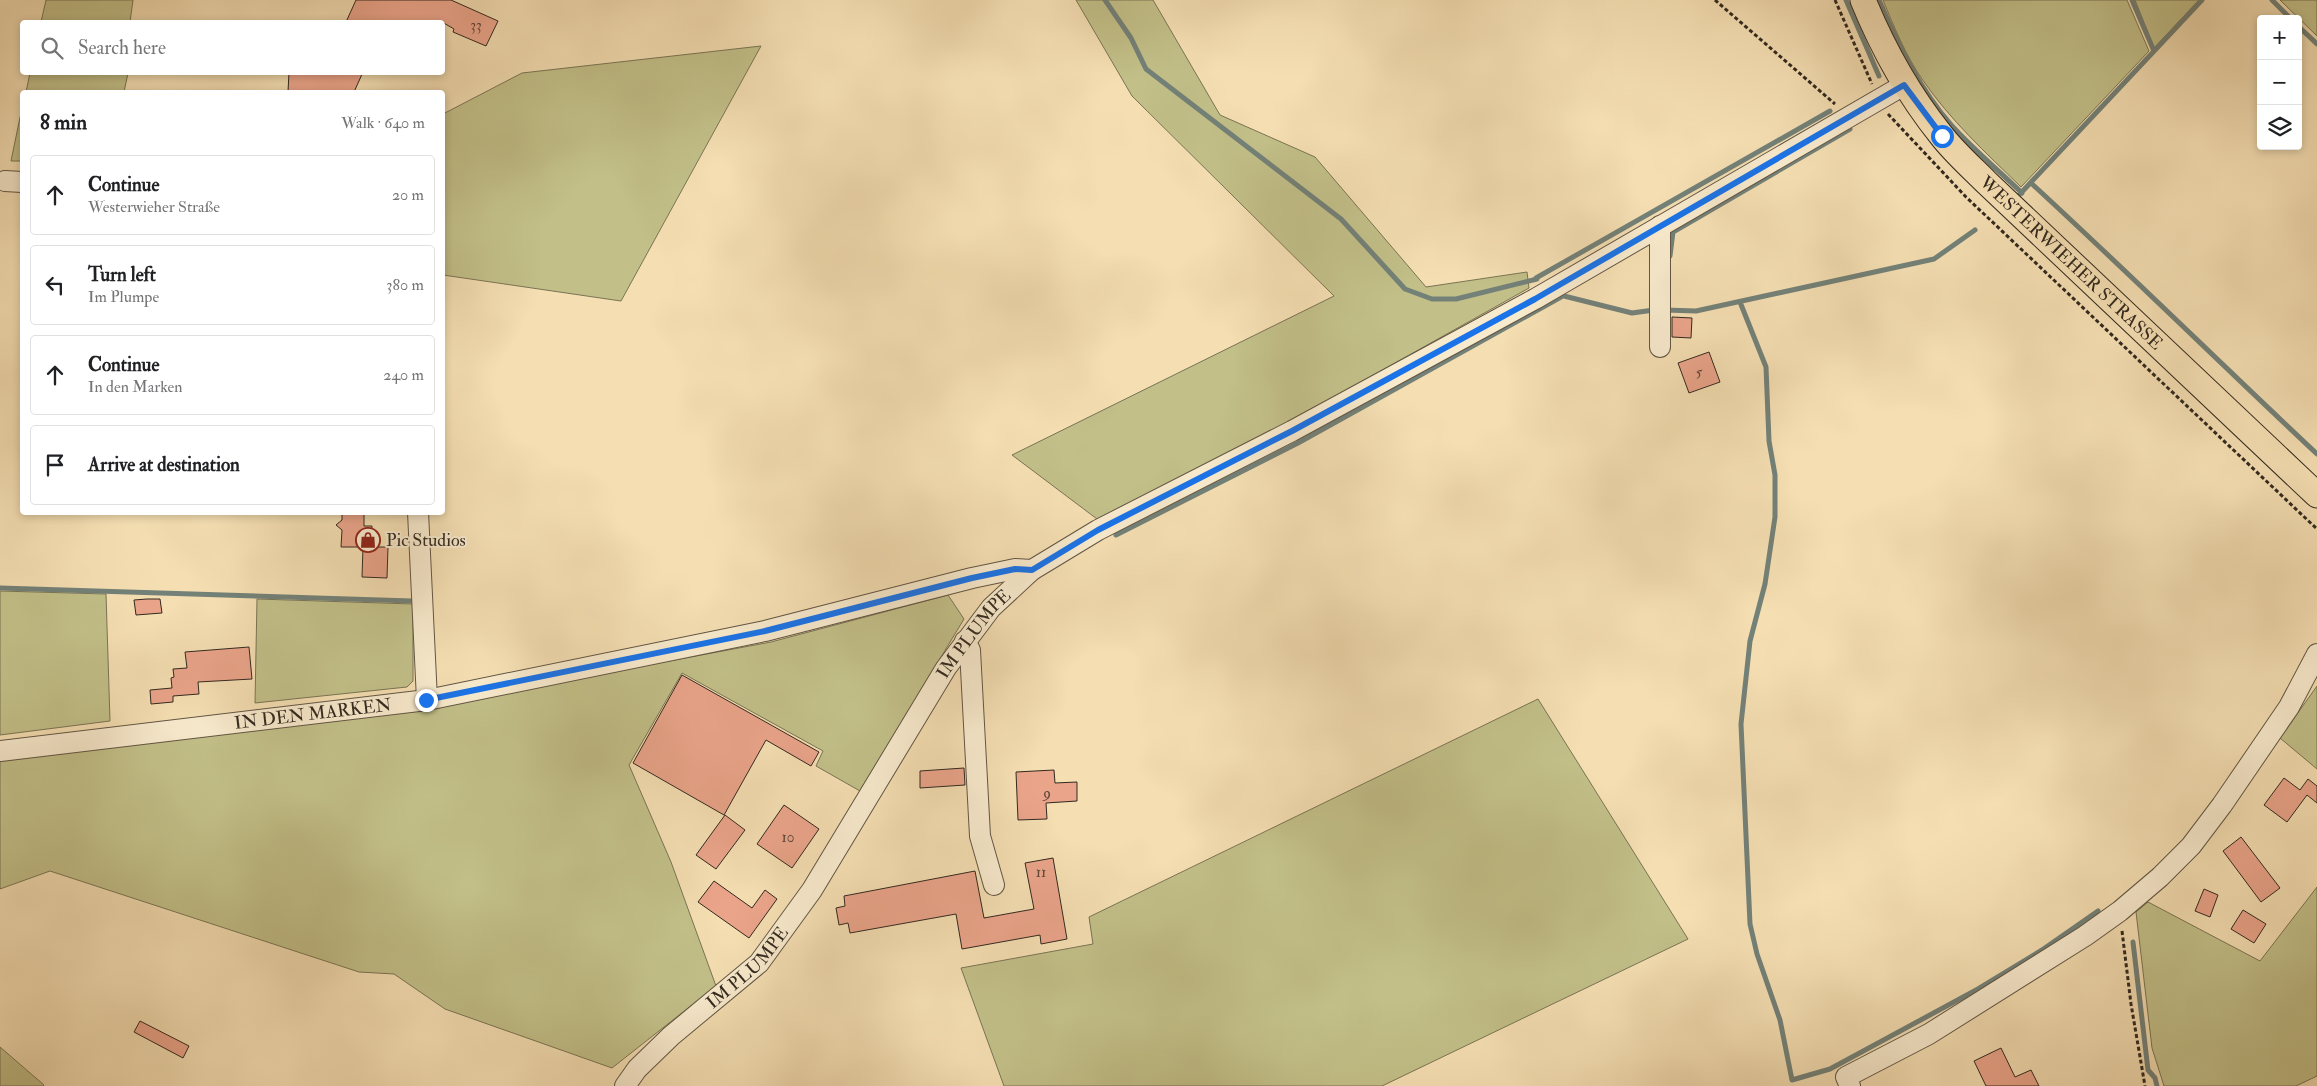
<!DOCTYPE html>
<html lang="en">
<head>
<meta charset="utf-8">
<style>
  body { margin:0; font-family:"IM FELL Double Pica",serif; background:#f2f2f2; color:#202124 }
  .controls { position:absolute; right:15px; top:15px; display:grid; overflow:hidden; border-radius:5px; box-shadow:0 2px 8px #0003 }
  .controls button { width:45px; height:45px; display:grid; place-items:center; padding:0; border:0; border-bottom:1px solid #e0e0e0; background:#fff; color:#202124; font:25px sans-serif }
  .stop { position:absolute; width:15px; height:15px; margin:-11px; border:4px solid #1a73e8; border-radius:50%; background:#fff }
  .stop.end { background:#1a73e8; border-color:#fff; box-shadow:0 1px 5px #0008 }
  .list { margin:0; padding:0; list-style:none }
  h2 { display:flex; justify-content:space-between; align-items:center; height:65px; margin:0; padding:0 20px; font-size:21px }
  h2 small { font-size:16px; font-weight:400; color:#757577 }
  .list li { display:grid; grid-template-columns:32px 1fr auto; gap:15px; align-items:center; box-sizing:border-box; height:80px; margin:0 10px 10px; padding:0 10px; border:1px solid #e0e0e0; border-radius:5px }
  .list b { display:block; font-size:19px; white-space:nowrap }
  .list p { margin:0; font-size:16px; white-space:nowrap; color:#757577 }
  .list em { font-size:16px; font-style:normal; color:#757577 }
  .icon { flex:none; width:28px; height:28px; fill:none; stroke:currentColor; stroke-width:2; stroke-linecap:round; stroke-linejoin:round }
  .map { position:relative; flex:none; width:2317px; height:1086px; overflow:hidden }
  .search { position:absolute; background:#fff; box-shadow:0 2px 8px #0003; left:20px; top:20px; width:425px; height:55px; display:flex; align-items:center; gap:12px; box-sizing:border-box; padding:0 18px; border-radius:5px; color:#757577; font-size:19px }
  .panel { position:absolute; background:#fff; box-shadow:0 2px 8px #0003; left:20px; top:90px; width:425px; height:425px; border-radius:5px }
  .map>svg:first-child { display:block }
  .green { fill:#c2bf88; stroke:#7a7454 }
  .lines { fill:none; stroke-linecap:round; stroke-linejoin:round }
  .stream { stroke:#738178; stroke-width:5 }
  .building { fill:#eaa48a; stroke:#32291f }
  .minor-casing { stroke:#625644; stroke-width:22 }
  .major-casing { stroke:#32291f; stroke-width:27 }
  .path { stroke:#32291f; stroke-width:3; stroke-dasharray:4 2.5; stroke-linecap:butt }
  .minor { stroke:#f8eacd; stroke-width:20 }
  .major { stroke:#f4deb2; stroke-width:25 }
  .route { stroke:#1a73e8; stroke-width:6 }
  .labels { text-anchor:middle; stroke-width:4; stroke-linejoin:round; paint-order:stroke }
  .number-label { font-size:15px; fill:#60483a }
  .street-label { font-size:18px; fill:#32291f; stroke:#f8eacd }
  .poi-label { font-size:18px; fill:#32291f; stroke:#f8eacd; text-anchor:start }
</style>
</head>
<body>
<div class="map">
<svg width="2317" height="1086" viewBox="0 0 2317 1086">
  <rect width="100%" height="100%" fill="#f4deb2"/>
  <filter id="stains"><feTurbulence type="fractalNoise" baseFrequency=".004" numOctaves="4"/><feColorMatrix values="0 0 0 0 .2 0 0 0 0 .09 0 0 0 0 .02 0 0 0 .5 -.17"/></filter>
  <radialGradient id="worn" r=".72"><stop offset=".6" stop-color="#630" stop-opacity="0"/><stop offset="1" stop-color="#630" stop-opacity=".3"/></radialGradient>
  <path class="green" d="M 46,0 L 133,0 L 130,22 L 41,22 Z
    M 1076,0 L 1153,0 L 1220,115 L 1315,157 L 1426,287 L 1527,272 L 1529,288 L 1288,423 L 1097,519 L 1012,455 L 1334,296 L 1132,96 Z
    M 1883,0 L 2127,0 L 2149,51 L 2021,187 C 1986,153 1950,120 1922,79 C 1906,56 1894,27 1883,0 Z
    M 2135,0 L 2199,0 L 2154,48 Z
    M 2280,0 L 2317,0 L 2317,36 Z
    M 761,46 L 621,301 L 443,275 L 443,114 L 522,73 Z
    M 30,73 L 30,72 L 128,73 L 124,92 L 26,92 Z
    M 22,108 L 22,161 L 11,161 Z
    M 0,591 L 106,594 L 110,721 L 0,735 Z
    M 948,595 L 964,619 L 860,791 L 816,766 L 823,751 L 682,673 L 629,765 L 671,862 L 716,986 L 612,1068 L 445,1009 L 394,974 L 359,972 L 50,871 L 0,889 L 0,761 L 428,706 L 771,642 Z
    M 257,599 L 413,604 L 413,681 L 407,687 L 255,703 Z
    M 2317,686 L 2317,769 L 2280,738 Z
    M 1538,699 L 1688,939 L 1382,1086 L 1004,1086 L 961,968 L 1093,944 L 1089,917 Z
    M 2317,887 L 2317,1076 L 2296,1086 L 2164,1086 L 2152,1048 L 2136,912 L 2148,902 L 2260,961 Z
    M 0,1047 L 44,1085 L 43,1086 L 0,1086 Z"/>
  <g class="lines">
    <path class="stream" d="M 1105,0 L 1131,38 L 1146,69 L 1341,219 L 1405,289 L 1432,299 L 1456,299 L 1537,279
      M 1846,0 L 1879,76
      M 1879,0 C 1898,44 1920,90 1952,126 C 1974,150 1999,171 2022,193
      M 2132,0 L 2154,51
      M 2272,0 L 2291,19
      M 2298,26 L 2317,44
      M 2031,183 C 2128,272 2221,364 2317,454
      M 2019,195 L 2202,0
      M 1670,256 L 1673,232 L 1850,129
      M 1536,278 L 1830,111
      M 1560,295 L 1632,313 L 1654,310
      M 1740,302 L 1766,367 L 1769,441 L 1775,475 L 1775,517 L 1765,584 L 1750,641 L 1741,724 L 1750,924 L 1757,954 L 1780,1020 L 1792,1080 L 1830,1069 L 1978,989 L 2042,950 L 2098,911
      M 1665,310 L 1696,311 L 1934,259 L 1975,230
      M 1116,535 L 1298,443 L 1561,297
      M 0,588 L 412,601
      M 2133,942 L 2148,1070 L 2155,1078 L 2157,1086"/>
  </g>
  <path class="building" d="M 356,0 L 451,0 L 498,21 L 486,46 L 453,32 L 454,29 L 442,22 L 346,22 Z
    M 289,72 L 363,72 L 354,92 L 288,92 Z
    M 1672,317 L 1692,318 L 1691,338 L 1672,337 Z
    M 1709,352 L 1720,382 L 1689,393 L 1678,363 Z
    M 342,512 L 364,512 L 364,526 L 372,526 L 372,547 L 388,547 L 387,578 L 362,577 L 363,547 L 341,547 L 342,530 L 336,525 L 342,520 Z
    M 147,599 L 160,599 L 162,613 L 136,615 L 134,600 Z
    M 249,647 L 252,679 L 198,682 L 199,694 L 173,696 L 173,702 L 151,704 L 150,690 L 172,688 L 171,678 L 174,677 L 173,669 L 187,668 L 185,652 Z
    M 682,675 L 819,752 L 811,766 L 766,740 L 724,815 L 633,763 Z
    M 964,768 L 965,785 L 920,788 L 920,771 Z
    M 1054,770 L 1055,783 L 1077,782 L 1077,801 L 1046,803 L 1047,819 L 1018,820 L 1016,772 Z
    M 2284,778 L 2300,790 L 2308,779 L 2317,786 L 2317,803 L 2307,795 L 2287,822 L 2264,805 Z
    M 784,805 L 819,829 L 792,868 L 757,844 Z
    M 725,815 L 745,830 L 716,869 L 696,855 Z
    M 2241,837 L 2280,888 L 2261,902 L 2223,851 Z
    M 1053,858 L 1067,939 L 1041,944 L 1040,935 L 962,949 L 956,914 L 850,933 L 848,923 L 839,925 L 836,908 L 845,906 L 844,896 L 975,871 L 984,918 L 1034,909 L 1025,863 Z
    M 714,881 L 752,908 L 765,890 L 777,899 L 749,938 L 698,902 Z
    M 2204,889 L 2218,895 L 2210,917 L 2195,911 Z
    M 2243,910 L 2266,924 L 2254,943 L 2231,929 Z
    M 140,1021 L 189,1046 L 183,1058 L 134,1032 Z
    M 2001,1048 L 2015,1077 L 2031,1070 L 2039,1086 L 1986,1086 L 1974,1061 Z"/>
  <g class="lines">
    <defs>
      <g id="minor">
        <path d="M 5,181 L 22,182"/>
        <path d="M 1660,347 L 1660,226"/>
        <path d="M 418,512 L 427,700"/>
        <path d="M 965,641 L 970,650 L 980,836 L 994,885"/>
        <path id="s1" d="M 0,751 L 427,700 L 765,631 L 972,578 L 1015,569 L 1032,570"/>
        <path id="s2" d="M 625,1086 L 637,1069 L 671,1036 L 759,963 L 812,890 L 946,668 L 991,608 L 1032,570 L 1098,530 L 1292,431 L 1535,299 L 1904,85"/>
        <path d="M 1850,1086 L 1846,1077 L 1929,1034 L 2085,936 L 2120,911 L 2160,877 L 2191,846 L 2222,805 L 2289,707 L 2317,654"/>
      </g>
      <g id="major">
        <path id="s3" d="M 1863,0 C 1883,49 1908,94 1941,135 C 1954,152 1971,167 1986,182 L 2317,495"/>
      </g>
    </defs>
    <use href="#minor" class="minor-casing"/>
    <use href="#major" class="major-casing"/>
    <path class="path" d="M 1715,0 L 1835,104
      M 1835,0 L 1872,84
      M 1888,114 L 1966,197 L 2317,529
      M 2122,931 L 2131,1004 L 2145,1086"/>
    <use href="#minor" class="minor"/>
    <use href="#major" class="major"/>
  </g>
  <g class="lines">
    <path class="route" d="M 426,700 L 765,631 L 972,578 L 1015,569 L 1032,570 L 1098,530 L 1292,431 L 1535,299 L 1904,85 L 1942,136"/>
  </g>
  <defs>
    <symbol id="shop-ring" viewBox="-11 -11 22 22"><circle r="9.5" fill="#f8eacd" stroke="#8f2418" stroke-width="1.5"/><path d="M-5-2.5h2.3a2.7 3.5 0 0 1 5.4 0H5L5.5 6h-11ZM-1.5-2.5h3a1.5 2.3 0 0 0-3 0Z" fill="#8f2418"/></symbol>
  </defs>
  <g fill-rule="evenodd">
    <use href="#shop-ring" x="354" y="526" width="28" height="28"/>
  </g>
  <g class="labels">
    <g class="number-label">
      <text x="476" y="30">33</text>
      <text x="1699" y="377">5</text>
      <text x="1047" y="798">9</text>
      <text x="788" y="842">10</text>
      <text x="1041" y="877">11</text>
    </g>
    <g class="street-label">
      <text dy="6" stroke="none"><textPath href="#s3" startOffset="339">WESTERWIEHER STRASSE</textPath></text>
      <text dy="6" stroke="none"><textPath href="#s2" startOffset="576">IM PLUMPE</textPath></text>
      <text dy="6" stroke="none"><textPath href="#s1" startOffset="315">IN DEN MARKEN</textPath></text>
      <text dy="6" stroke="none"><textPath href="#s2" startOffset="171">IM PLUMPE</textPath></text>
    </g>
    <g class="poi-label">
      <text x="386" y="546">Pic Studios</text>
    </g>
  </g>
  <rect width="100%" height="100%" filter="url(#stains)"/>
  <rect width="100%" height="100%" fill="url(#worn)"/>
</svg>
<div class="controls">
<button>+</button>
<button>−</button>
<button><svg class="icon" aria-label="layers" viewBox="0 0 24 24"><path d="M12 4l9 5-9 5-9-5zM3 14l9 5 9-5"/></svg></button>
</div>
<div class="stop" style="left:1942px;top:136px"></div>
<div class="stop end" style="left:426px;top:700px"></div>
<div class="search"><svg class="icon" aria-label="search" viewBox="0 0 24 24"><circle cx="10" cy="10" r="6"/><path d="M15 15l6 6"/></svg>Search here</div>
<section class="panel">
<h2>8 min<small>Walk · 640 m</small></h2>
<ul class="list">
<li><svg class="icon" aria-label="ahead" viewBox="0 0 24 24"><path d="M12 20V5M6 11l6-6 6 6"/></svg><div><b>Continue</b><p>Westerwieher Straße</p></div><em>20 m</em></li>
<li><svg class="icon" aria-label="left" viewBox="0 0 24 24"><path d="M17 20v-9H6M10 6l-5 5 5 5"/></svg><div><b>Turn left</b><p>Im Plumpe</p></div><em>380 m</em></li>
<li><svg class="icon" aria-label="ahead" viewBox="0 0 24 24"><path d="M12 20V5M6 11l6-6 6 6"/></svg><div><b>Continue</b><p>In den Marken</p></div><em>240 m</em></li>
<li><svg class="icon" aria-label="arrive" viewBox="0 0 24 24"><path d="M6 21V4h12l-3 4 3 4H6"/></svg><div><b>Arrive at destination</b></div></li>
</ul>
</section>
</div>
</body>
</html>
